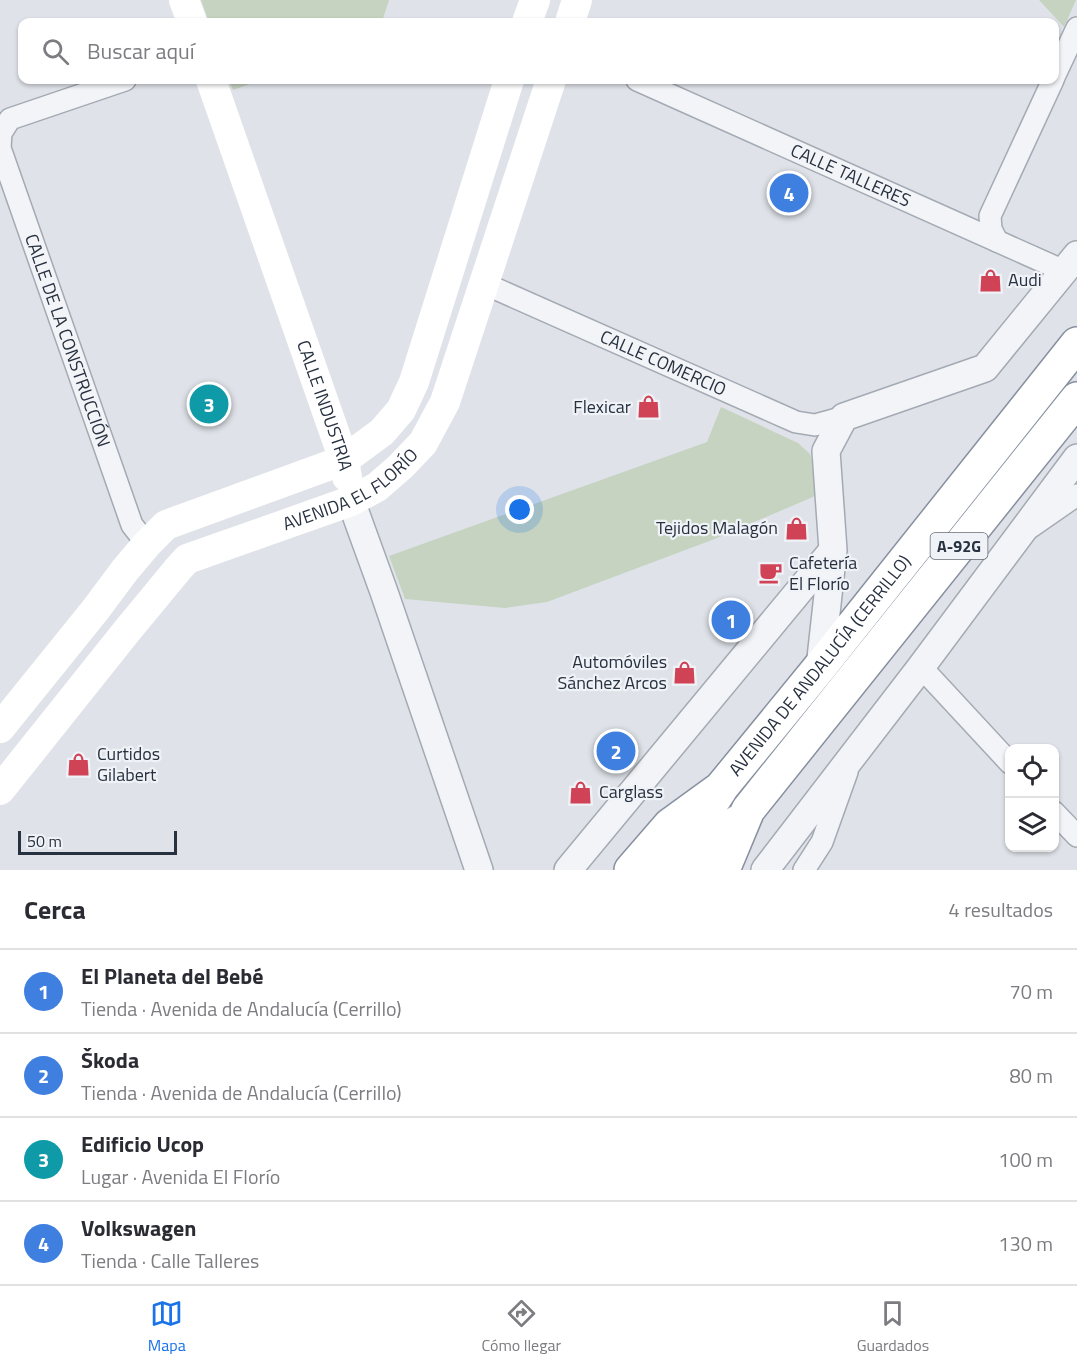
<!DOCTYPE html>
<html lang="es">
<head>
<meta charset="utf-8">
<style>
  body { margin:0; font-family:"Titillium Web",sans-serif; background:#f2f2f3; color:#2b2b33 }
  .controls { position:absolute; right:18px; bottom:18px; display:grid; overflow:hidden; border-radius:12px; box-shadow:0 2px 4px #0004 }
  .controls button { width:54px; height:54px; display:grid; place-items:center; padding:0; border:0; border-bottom:2px solid #e1e1e2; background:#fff; color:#2b2b33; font:30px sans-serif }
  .scale { position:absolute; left:18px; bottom:15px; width:159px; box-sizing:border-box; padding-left:6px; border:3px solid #283140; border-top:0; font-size:16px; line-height:21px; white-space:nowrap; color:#283140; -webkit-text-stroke:4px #eff2f6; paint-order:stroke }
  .you { position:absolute; left:520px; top:510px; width:21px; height:21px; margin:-15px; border:4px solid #fff; border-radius:50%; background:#1a73e8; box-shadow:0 0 0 9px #1a73e833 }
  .badge { display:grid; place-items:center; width:39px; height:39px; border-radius:50%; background:#1a73e8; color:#fff; font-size:20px; font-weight:700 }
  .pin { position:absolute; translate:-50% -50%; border:3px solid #fff; box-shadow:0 2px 6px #0006 }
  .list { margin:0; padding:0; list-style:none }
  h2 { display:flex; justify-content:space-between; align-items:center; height:78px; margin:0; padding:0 24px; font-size:26px }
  h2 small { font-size:20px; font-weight:400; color:#7c7c81 }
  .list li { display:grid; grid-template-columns:39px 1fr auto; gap:18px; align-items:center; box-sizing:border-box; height:84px; padding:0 24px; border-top:2px solid #e1e1e2 }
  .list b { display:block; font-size:22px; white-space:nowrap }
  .list p { margin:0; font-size:20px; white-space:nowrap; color:#7c7c81 }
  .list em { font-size:20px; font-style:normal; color:#7c7c81 }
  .icon { flex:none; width:33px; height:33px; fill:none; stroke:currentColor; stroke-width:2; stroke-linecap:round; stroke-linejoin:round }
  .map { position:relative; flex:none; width:1077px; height:870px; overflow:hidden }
  .search { position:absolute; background:#fff; box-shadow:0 2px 4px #0004; left:18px; right:18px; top:18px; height:66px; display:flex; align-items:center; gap:15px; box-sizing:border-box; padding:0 21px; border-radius:12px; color:#7c7c81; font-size:22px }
  .sheet { height:414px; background:#fff }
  nav { display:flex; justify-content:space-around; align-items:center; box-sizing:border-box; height:84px; border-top:2px solid #e1e1e2; background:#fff; font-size:16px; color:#7c7c81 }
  nav a { display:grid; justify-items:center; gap:3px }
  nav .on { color:#1a73e8 }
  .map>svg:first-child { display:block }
  .green { fill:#c5d3c0 }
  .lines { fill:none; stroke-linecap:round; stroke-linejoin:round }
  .minor-casing { stroke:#a4aab3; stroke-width:24 }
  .tertiary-casing { stroke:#a4aab3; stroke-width:30 }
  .primary-casing { stroke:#9ea7b5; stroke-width:36 }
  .trunk-casing { stroke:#8790a0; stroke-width:36 }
  .minor { stroke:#f2f4f7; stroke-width:21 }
  .tertiary { stroke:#f2f4f7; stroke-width:27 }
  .secondary { stroke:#fff; stroke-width:30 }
  .primary { stroke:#fff; stroke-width:33 }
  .trunk { stroke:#fff; stroke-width:33 }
  .labels { text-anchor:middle; stroke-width:4.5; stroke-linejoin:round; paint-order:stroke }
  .shield { fill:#eff2f6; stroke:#646b77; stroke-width:1.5 }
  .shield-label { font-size:16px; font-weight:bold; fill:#283140 }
  .street-label { font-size:18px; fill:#283140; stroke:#eff2f6 }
  .poi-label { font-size:18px; fill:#283140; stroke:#eff2f6; text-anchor:start }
</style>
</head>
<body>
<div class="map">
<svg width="1077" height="870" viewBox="0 0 1077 870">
  <rect width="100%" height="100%" fill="#dfe3e9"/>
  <path class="green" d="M 201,0 L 389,0 L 382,22 L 209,22 Z
    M 1039,0 L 1076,0 L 1064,27 Z
    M 229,80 L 261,80 L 233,90 Z
    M 721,407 L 798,443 L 810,454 L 815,471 L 817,494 L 813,497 L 712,540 L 547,602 L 505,608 L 405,599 L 389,556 L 707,442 Z"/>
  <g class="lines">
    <defs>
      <g id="minor">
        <path d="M 1054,77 L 1077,28"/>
        <path id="s1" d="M 125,80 L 10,119 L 1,133 L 0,148 L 132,525 L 147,544"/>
        <path id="s2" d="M 637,80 L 1064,271"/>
        <path d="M 997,241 L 991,229 L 990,216 L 1053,80"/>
        <path id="s3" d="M 485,284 L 796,422 L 815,425 L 844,417"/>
        <path d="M 1031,527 L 1077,495"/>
        <path d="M 921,667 L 1010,763"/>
        <path d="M 1054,812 L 1077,836"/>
        <path d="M 804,870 L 822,842 L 847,772"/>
      </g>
      <path id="tertiary" d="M 351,501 L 384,592 L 479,870
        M 820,667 L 833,550 L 826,451 L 844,417 L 985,368 L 1077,255
        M 568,870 L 833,550
        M 765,870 L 921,667 L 1077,458"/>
      <path id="primary" d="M 663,870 L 686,841 L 720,790
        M 700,870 L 738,822"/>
      <g id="trunk">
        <path id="s6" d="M 631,870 L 670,825 L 721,788 L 820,667 L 1077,344"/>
        <path d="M 723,870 L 748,810 L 1077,399"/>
      </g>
    </defs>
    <use href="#minor" class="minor-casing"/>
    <use href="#tertiary" class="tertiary-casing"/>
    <use href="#primary" class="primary-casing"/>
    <use href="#trunk" class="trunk-casing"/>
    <use href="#minor" class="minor"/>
    <use href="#tertiary" class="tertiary"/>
    <g class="secondary">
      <path d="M 184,0 L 192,22"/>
      <path d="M 527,22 L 535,0"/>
      <path d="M 570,22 L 577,0"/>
      <path id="s4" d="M 211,80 L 344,460 L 347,477"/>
      <path d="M 0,728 L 96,609 L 125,570 L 147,544 L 166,525 L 344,460 L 382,432 L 401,410 L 414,382 L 509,80"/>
      <path id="s5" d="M 0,790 L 126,632 L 178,569 L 187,559 L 351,501 L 377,487 L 400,467 L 423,443 L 445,402 L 551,80"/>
    </g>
    <use href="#primary" class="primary"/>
    <use href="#trunk" class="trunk"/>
  </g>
  <defs>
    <symbol id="shop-bare" viewBox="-9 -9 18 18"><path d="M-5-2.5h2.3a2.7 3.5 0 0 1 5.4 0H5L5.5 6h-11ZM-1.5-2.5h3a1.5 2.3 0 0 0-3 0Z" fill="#d04256" stroke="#eff2f6" stroke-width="2.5" paint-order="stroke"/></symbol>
    <symbol id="cafe-bare" viewBox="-9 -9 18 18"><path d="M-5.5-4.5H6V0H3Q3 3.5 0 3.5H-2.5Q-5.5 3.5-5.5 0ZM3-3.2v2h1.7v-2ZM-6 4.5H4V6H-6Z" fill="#d04256" stroke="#eff2f6" stroke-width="2.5" paint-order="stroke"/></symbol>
  </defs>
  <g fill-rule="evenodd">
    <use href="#shop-bare" x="974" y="264" width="33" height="33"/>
    <use href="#shop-bare" x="632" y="390" width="33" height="33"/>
    <use href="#shop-bare" x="780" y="512" width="33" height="33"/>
    <use href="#cafe-bare" x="754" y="556" width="33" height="33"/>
    <use href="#shop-bare" x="668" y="656" width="33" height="33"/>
    <use href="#shop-bare" x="62" y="748" width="33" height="33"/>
    <use href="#shop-bare" x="564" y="776" width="33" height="33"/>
  </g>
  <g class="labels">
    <rect class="shield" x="930.5" y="533" width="57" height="26" rx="4.5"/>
    <g class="shield-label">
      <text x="959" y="552">A-92G</text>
    </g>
    <g class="street-label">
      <text dy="6" stroke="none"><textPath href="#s2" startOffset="234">CALLE TALLERES</textPath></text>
      <text dy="6" stroke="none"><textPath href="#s1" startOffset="357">CALLE DE LA CONSTRUCCIÓN</textPath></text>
      <text dy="6" stroke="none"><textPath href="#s3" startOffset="195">CALLE COMERCIO</textPath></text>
      <text dy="6" stroke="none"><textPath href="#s4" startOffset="345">CALLE INDUSTRIA</textPath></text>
      <text dy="6" stroke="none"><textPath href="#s5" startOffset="476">AVENIDA EL FLORÍO</textPath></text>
      <text dy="6" stroke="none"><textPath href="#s6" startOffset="280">AVENIDA DE ANDALUCÍA (CERRILLO)</textPath></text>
    </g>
    <g class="poi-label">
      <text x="1008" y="286">Audi</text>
      <text x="631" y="413" text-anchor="end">Flexicar</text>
      <text x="778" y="534" text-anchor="end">Tejidos Malagón</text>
      <text x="789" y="569">Cafetería<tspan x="789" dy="21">El Florío</tspan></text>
      <text x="667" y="668" text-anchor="end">Automóviles<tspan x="667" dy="21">Sánchez Arcos</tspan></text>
      <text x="97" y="760">Curtidos<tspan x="97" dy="21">Gilabert</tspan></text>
      <text x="599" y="798">Carglass</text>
    </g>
  </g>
</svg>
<div class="controls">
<button><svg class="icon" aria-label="locate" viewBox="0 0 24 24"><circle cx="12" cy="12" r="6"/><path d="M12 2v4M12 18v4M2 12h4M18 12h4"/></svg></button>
<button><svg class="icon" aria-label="layers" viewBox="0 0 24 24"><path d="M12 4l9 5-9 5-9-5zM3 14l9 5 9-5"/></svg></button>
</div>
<div class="scale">50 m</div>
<div class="you"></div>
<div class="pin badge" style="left:731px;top:620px;background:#3f7fe0">1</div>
<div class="pin badge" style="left:616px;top:751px;background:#3f7fe0">2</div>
<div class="pin badge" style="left:209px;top:404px;background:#0f9aa8">3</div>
<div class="pin badge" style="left:789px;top:193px;background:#3f7fe0">4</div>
<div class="search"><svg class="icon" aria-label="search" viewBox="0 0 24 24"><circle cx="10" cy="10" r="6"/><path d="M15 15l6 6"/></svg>Buscar aquí</div>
</div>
<section class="sheet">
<h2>Cerca<small>4 resultados</small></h2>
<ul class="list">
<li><span class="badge" style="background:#3f7fe0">1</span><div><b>El Planeta del Bebé</b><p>Tienda · Avenida de Andalucía (Cerrillo)</p></div><em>70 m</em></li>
<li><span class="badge" style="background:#3f7fe0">2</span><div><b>Škoda</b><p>Tienda · Avenida de Andalucía (Cerrillo)</p></div><em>80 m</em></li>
<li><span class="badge" style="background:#0f9aa8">3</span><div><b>Edificio Ucop</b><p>Lugar · Avenida El Florío</p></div><em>100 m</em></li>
<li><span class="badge" style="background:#3f7fe0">4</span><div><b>Volkswagen</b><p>Tienda · Calle Talleres</p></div><em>130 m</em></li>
</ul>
</section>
<nav>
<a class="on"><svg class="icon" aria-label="map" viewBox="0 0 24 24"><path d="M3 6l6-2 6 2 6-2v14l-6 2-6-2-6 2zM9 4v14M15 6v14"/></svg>Mapa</a>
<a><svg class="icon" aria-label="directions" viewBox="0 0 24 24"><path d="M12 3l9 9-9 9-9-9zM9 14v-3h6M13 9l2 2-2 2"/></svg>Cómo llegar</a>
<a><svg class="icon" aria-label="saved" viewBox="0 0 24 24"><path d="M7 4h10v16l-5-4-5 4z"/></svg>Guardados</a>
</nav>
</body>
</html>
